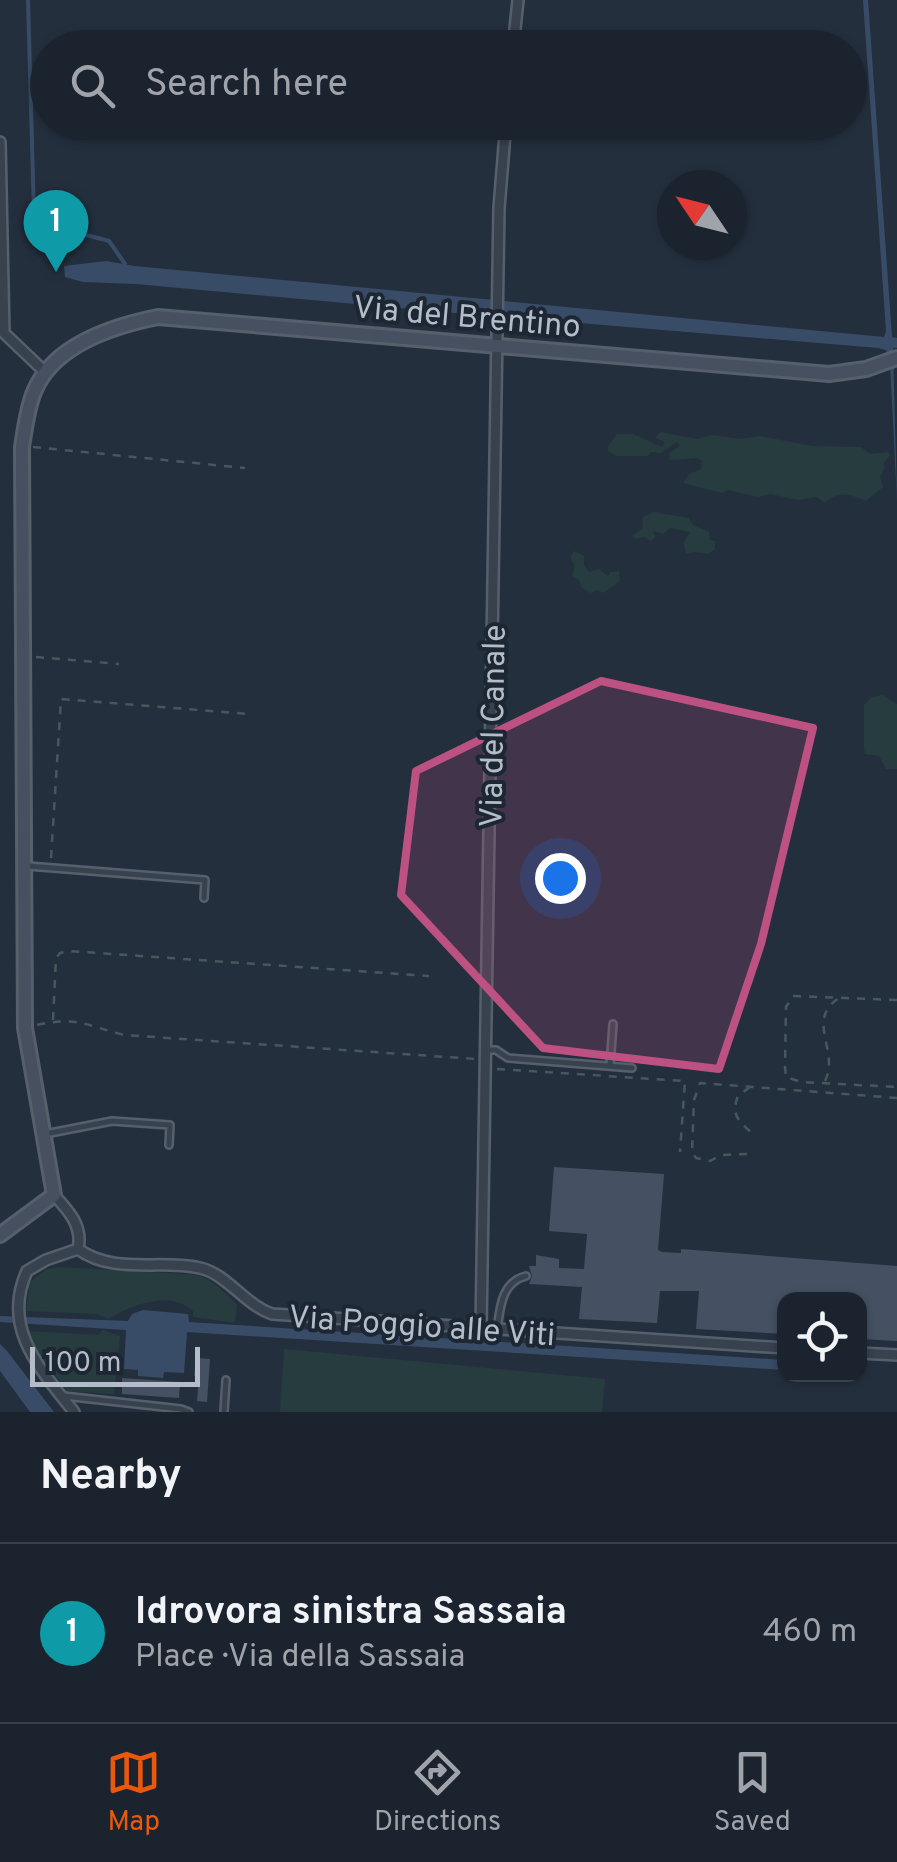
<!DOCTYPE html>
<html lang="en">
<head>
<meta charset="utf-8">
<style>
  body { margin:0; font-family:Overpass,sans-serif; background:#242b36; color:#f1f3f6 }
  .controls { position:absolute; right:30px; bottom:30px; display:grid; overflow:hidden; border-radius:20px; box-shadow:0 2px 8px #0004 }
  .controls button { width:90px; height:90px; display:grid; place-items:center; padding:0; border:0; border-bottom:2px solid #39404a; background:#1b232e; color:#f1f3f6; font:50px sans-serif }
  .compass { position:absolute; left:657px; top:170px; width:90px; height:90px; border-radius:50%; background:#1b232e; box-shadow:0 2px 8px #0004; rotate:305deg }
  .scale { position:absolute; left:30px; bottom:25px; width:170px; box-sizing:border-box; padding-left:10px; border:5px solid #b4bcc9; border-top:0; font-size:28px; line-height:35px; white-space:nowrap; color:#b4bcc9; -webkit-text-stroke:8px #1d2633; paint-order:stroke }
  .you { position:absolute; left:560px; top:878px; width:35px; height:35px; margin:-25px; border:8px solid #fff; border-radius:50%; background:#1a73e8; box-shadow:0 0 0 15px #1a73e833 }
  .badge { display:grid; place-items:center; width:65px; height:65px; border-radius:50%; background:#ea580c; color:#fff; font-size:32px; font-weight:700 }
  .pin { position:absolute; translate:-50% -82px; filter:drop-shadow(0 2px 5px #0008) }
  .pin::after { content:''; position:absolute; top:52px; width:35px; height:30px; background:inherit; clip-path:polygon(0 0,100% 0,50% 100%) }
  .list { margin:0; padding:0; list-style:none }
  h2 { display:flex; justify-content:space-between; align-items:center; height:130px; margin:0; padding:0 40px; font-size:42px }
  h2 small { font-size:32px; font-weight:400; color:#a0a4aa }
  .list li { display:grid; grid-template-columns:65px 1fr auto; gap:30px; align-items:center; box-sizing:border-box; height:180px; padding:0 40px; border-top:2px solid #39404a }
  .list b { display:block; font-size:38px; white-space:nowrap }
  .list p { margin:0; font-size:32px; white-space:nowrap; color:#a0a4aa }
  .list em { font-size:32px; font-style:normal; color:#a0a4aa }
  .icon { flex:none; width:55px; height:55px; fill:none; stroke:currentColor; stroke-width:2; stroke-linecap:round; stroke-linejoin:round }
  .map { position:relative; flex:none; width:897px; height:1412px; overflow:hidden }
  .search { position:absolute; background:#1b232e; box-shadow:0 2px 8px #0004; left:30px; right:30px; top:30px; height:110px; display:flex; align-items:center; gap:25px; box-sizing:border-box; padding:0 35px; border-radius:55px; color:#a0a4aa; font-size:38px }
  .sheet { height:310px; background:#1b232e }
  nav { display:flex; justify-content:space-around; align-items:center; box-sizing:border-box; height:140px; border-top:2px solid #39404a; background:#1b232e; font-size:28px; color:#a0a4aa }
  nav a { display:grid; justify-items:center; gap:5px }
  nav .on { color:#ea580c }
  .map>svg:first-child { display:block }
  .green { fill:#263c3f }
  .water { fill:#394c67 }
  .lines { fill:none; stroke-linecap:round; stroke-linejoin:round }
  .stream { stroke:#394c67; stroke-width:4 }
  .building { fill:#455162 }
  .lane-casing { stroke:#565f6c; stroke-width:10 }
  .street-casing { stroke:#565f6c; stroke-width:14 }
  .secondary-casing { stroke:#565f6c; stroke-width:18 }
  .path { stroke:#44595c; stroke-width:2.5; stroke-dasharray:8 8; stroke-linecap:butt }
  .lane { stroke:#38414e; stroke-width:5 }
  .street { stroke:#38414e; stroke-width:9 }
  .secondary { stroke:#465061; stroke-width:12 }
  .marked { fill:#bd5182; fill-opacity:0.2; stroke:#bd5182; stroke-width:8; stroke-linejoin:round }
  .labels { text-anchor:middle; stroke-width:8; stroke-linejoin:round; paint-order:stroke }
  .street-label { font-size:32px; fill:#b4bcc9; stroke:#1d2633 }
</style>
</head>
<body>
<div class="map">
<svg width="897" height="1412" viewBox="0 0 897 1412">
  <rect width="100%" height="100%" fill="#242f3e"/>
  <path class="green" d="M 660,432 L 698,439 L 711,435 L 741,439 L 759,436 L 813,446 L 861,447 L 870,454 L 888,452 L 890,455 L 883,464 L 885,467 L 880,477 L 883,487 L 866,501 C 851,494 836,491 825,503 L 816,497 L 798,500 L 770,494 L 758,497 L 728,490 L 722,493 L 683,483 L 689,474 L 701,469 L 702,461 L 697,458 L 670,460 L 669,453 L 680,446 L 677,442 L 661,453 L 651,452 L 648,456 L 616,456 L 608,451 L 608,446 L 617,434 L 633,434 L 662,447 L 665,442 L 655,438 Z
    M 654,512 L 689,518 L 693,525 L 709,532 L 710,540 L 715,541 L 715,549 L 708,554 L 694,552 L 686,554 L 684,542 L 690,532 L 670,528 L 663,534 L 653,531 L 655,537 L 651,541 L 644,537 L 635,539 L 632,536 L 642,529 L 643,517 Z
    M 574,551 L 584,556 L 584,565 L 589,572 L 599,569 L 608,576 L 610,572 L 619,571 L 620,581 L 603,593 L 597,590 L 591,593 L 582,588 L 579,580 L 572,576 L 575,566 L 570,558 Z
    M 882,695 L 897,704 L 897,769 L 886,769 L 879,756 L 865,754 L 864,748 L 864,705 L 872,697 Z
    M 59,1267 L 199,1275 C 214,1282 226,1292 237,1305 L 235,1323 L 193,1317 L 193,1311 C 170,1289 129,1306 108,1319 L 97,1314 L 26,1311 L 30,1282 L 47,1269 Z
    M 103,1330 L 120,1336 L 114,1394 L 67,1391 L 30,1342 L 26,1331 L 98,1335 Z
    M 284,1349 L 605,1379 L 602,1412 L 280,1412 Z"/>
  <path class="water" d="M 863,0 L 868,0 L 892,337 L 897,338 L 897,348 L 893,348 L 897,501 L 890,363 L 886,350 L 878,348 L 544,320 L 503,313 L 466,314 L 136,284 L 83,282 L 65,277 L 64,266 L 106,261 L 134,266 L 884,337 L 886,331 Z
    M 143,1310 L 188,1314 L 189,1322 L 784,1360 L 784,1370 L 187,1332 L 184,1373 L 164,1372 L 163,1378 L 138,1376 L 138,1370 L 124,1369 L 126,1330 L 0,1322 L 0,1316 L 128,1321 L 132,1314 Z
    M 0,1344 L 7,1351 L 54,1412 L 30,1412 L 0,1371 Z"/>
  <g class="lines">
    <path class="stream" d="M 28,0 L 34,215 L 41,223 L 109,241 L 125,264"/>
  </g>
  <path class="building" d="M 554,1167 L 664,1174 L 658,1250 L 662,1252 L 681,1253 L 681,1249 L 897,1266 L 897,1341 L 860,1339 L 860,1300 L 784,1300 L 784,1334 L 696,1329 L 699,1291 L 660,1291 L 657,1323 L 579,1319 L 582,1287 L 529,1284 L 532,1276 L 529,1266 L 536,1266 L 536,1255 L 559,1259 L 559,1268 L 584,1269 L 587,1234 L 549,1231 Z
    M 196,1358 L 210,1359 L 207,1402 L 197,1401 L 199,1376 L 194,1376 Z
    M 122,1378 L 180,1382 L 179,1398 L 122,1394 Z"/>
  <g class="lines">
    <defs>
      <path id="lane" d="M 28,866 L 205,880 L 204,898
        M 488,1050 L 496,1050 L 508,1058 L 632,1068
        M 610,1066 L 613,1024
        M 45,1134 L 112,1121 L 170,1125 L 169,1145
        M 497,1330 C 500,1309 501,1282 526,1276
        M 64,1396 L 181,1409 L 189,1412
        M 224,1412 L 226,1380"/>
      <path id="street" d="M 513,48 L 518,0
        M 0,142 L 4,333 L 46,373
        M 54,1195 C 69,1211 83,1226 78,1249
        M 78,1249 C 114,1275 159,1259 200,1268 C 227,1274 244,1304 272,1314 L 784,1348
        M 481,1329 L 499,208 L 506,122
        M 860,1353 L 897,1355
        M 74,1412 C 40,1369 1,1328 27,1271 L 46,1260 L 78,1249"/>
      <path id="secondary" d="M 0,1235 L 54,1195 L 25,1028 L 22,447 C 25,429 27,409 34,392 C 53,345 113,326 158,317 L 829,374 L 866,369 L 897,358"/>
    </defs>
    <use href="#lane" class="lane-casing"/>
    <use href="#street" class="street-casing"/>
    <use href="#secondary" class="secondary-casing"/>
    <path class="path" d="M 33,447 L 245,468
      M 36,657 L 119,664
      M 51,858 L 61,699 L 249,714
      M 897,1000 L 793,996 L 786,1007 L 785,1067 L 786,1077 L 801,1082 L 897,1087
      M 53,1020 L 56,958 L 60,953 L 69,951 L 429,976
      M 37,1025 C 77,1016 88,1026 124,1035 L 476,1059
      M 497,1069 L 685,1081 L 680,1152
      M 825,1081 C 840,1051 805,1020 839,998
      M 750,1087 L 738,1096 C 731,1114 738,1121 751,1132
      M 747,1154 L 721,1155 L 710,1161 L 696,1158 L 692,1152 L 694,1100 L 700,1083 L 897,1098"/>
    <use href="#lane" class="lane"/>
    <use href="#street" class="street"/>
    <use href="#secondary" class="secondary"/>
  </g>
  <path class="marked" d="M 601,681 L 813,728 L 761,944 L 719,1069 L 543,1048 L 401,895 L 416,771 Z"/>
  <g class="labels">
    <g class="street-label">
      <text transform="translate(467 316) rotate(5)" y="11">Via del Brentino</text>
      <text transform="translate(492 726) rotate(-89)" y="11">Via del Canale</text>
      <text transform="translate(422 1325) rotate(4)" y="11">Via Poggio alle Viti</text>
    </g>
  </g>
</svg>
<div class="controls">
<button><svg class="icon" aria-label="locate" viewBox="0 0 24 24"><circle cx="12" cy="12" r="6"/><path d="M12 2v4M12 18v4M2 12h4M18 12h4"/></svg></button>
</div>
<svg class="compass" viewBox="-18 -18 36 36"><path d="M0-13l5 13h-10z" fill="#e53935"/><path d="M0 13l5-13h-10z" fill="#a0a4aa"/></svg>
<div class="scale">100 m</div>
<div class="you"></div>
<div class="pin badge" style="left:56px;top:272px;background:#0f9aa8">1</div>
<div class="search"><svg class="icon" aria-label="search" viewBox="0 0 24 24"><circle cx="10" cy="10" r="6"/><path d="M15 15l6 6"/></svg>Search here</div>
</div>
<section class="sheet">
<h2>Nearby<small></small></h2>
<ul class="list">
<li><span class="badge" style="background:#0f9aa8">1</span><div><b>Idrovora sinistra Sassaia</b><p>Place · Via della Sassaia</p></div><em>460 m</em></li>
</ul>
</section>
<nav>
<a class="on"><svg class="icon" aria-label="map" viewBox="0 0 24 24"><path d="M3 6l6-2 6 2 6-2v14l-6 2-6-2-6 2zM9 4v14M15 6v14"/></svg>Map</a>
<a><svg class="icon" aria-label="directions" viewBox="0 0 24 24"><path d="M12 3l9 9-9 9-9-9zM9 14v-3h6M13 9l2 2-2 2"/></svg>Directions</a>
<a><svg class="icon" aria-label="saved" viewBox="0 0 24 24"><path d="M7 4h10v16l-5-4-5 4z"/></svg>Saved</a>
</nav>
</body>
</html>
